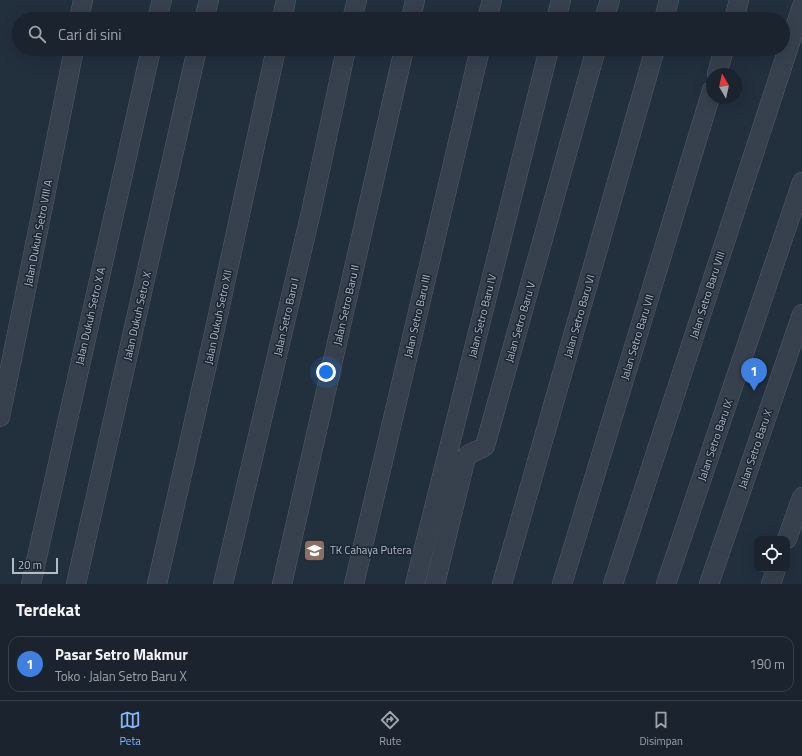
<!DOCTYPE html>
<html lang="id">
<head>
<meta charset="utf-8">
<style>
  body { margin:0; font-family:"Titillium Web",sans-serif; background:#232b36; color:#f1f3f6 }
  .controls { position:absolute; right:12px; bottom:12px; display:grid; overflow:hidden; border-radius:8px; box-shadow:0 4px 16px #0002 }
  .controls button { width:36px; height:36px; display:grid; place-items:center; padding:0; border:0; border-bottom:1px solid #38404a; background:#1a232e; color:#f1f3f6; font:20px sans-serif }
  .compass { position:absolute; left:706px; top:68px; width:36px; height:36px; border-radius:50%; background:#1a232e; box-shadow:0 4px 16px #0002; rotate:351deg }
  .scale { position:absolute; left:12px; bottom:10px; width:46px; box-sizing:border-box; padding-left:4px; border:2px solid #b1bbc8; border-top:0; font-size:11px; line-height:14px; white-space:nowrap; color:#b1bbc8; -webkit-text-stroke:3px #1b2632; paint-order:stroke }
  .you { position:absolute; left:326px; top:372px; width:14px; height:14px; margin:-10px; border:3px solid #fff; border-radius:50%; background:#1a73e8; box-shadow:0 0 0 6px #1a73e833 }
  .badge { display:grid; place-items:center; width:26px; height:26px; border-radius:50%; background:#83b8fc; color:#fff; font-size:13px; font-weight:700 }
  .pin { position:absolute; translate:-50% -33px; filter:drop-shadow(0 1px 2px #0008) }
  .pin::after { content:''; position:absolute; top:21px; width:14px; height:12px; background:inherit; clip-path:polygon(0 0,100% 0,50% 100%) }
  .list { margin:0; padding:0; list-style:none }
  h2 { display:flex; justify-content:space-between; align-items:center; height:52px; margin:0; padding:0 16px; font-size:17px }
  h2 small { font-size:13px; font-weight:400; color:#9fa4aa }
  .list li { display:grid; grid-template-columns:26px 1fr auto; gap:12px; align-items:center; box-sizing:border-box; height:56px; margin:0 8px 8px; padding:0 8px; border:1px solid #38404a; border-radius:12px }
  .list b { display:block; font-size:15px; white-space:nowrap }
  .list p { margin:0; font-size:13px; white-space:nowrap; color:#9fa4aa }
  .list em { font-size:13px; font-style:normal; color:#9fa4aa }
  .icon { flex:none; width:22px; height:22px; fill:none; stroke:currentColor; stroke-width:2; stroke-linecap:round; stroke-linejoin:round }
  .map { position:relative; flex:none; width:802px; height:584px; overflow:hidden }
  .search { position:absolute; background:#1a232e; box-shadow:0 4px 16px #0002; left:12px; right:12px; top:12px; height:44px; display:flex; align-items:center; gap:10px; box-sizing:border-box; padding:0 14px; border-radius:22px; color:#9fa4aa; font-size:15px }
  .sheet { height:116px; background:#1a232e }
  nav { display:flex; justify-content:space-around; align-items:center; box-sizing:border-box; height:56px; border-top:1px solid #38404a; background:#1a232e; font-size:11px; color:#9fa4aa }
  nav a { display:grid; justify-items:center; gap:2px }
  nav .on { color:#83b8fc }
  .map>svg:first-child { display:block }
  .lines { fill:none; stroke-linecap:round; stroke-linejoin:round }
  .minor-casing { stroke:#545e6b; stroke-width:20 }
  .minor { stroke:#36414d; stroke-width:19 }
  .labels { text-anchor:middle; stroke-width:3; stroke-linejoin:round; paint-order:stroke }
  .street-label { font-size:11px; fill:#b1bbc8; stroke:#1b2632 }
  .poi-label { font-size:11px; fill:#b1bbc8; stroke:#1b2632; text-anchor:start }
</style>
</head>
<body>
<div class="map">
<svg width="802" height="584" viewBox="0 0 802 584">
  <rect width="100%" height="100%" fill="#222f3d"/>
  <g class="lines">
    <defs>
      <path id="minor" d="M 79,19 L 83,0
        M 157,19 L 162,0
        M 204,19 L 209,0
        M 282,19 L 286,0
        M 352,19 L 357,0
        M 411,19 L 415,0
        M 487,19 L 492,0
        M 556,19 L 561,0
        M 604,19 L 610,0
        M 664,19 L 669,0
        M 734,19 L 739,0
        M 717,74 L 724,49
        M 0,417 L 44,201 L 74,49
        M 787,539 L 802,497
        M 31,584 L 151,49
        M 76,584 L 197,49
        M 157,584 L 215,329 L 276,49
        M 223,584 L 311,212 L 346,49
        M 282,584 L 404,49
        M 354,584 L 480,49
        M 415,584 L 549,49
        M 435,584 L 466,457 C 471,451 479,451 485,446 L 596,49
        M 502,584 L 655,49
        M 562,584 L 712,90
        M 613,584 L 802,6
        M 666,584 L 802,182
        M 709,584 L 802,314
        M 771,584 L 776,569"/>
    </defs>
    <use href="#minor" class="minor-casing"/>
    <use href="#minor" class="minor"/>
  </g>
  <defs>
    <symbol id="school-square" viewBox="-11 -11 22 22"><rect x="-9" y="-9" width="18" height="18" rx="4" fill="#8d6e63" stroke="#1b2632"/><path d="M0-5L7-2L0 1L-7-2ZM-4 1L0 2.5L4 1V4Q0 6-4 4Z" fill="#fff"/></symbol>
  </defs>
  <g fill-rule="evenodd">
    <use href="#school-square" x="302" y="538" width="25" height="25"/>
  </g>
  <g class="labels">
    <g class="street-label">
      <text transform="translate(38 233) rotate(-79)" y="4">Jalan Dukuh Setro VIII A</text>
      <text transform="translate(707 295) rotate(-72)" y="4">Jalan Setro Baru VIII</text>
      <text transform="translate(346 305) rotate(-77)" y="4">Jalan Setro Baru II</text>
      <text transform="translate(90 316) rotate(-77)" y="4">Jalan Dukuh Setro X A</text>
      <text transform="translate(137 316) rotate(-77)" y="4">Jalan Dukuh Setro X</text>
      <text transform="translate(417 316) rotate(-77)" y="4">Jalan Setro Baru III</text>
      <text transform="translate(482 316) rotate(-76)" y="4">Jalan Setro Baru IV</text>
      <text transform="translate(579 316) rotate(-74)" y="4">Jalan Setro Baru VI</text>
      <text transform="translate(218 317) rotate(-78)" y="4">Jalan Dukuh Setro XII</text>
      <text transform="translate(286 317) rotate(-77)" y="4">Jalan Setro Baru I</text>
      <text transform="translate(520 322) rotate(-74)" y="4">Jalan Setro Baru V</text>
      <text transform="translate(637 337) rotate(-73)" y="4">Jalan Setro Baru VII</text>
      <text transform="translate(715 440) rotate(-71)" y="4">Jalan Setro Baru IX</text>
      <text transform="translate(755 449) rotate(-71)" y="4">Jalan Setro Baru X</text>
    </g>
    <g class="poi-label">
      <text x="330" y="554">TK Cahaya Putera</text>
    </g>
  </g>
</svg>
<div class="controls">
<button><svg class="icon" aria-label="locate" viewBox="0 0 24 24"><circle cx="12" cy="12" r="6"/><path d="M12 2v4M12 18v4M2 12h4M18 12h4"/></svg></button>
</div>
<svg class="compass" viewBox="-18 -18 36 36"><path d="M0-13l5 13h-10z" fill="#e53935"/><path d="M0 13l5-13h-10z" fill="#9fa4aa"/></svg>
<div class="scale">20 m</div>
<div class="you"></div>
<div class="pin badge" style="left:754px;top:391px;background:#3f7fe0">1</div>
<div class="search"><svg class="icon" aria-label="search" viewBox="0 0 24 24"><circle cx="10" cy="10" r="6"/><path d="M15 15l6 6"/></svg>Cari di sini</div>
</div>
<section class="sheet">
<h2>Terdekat<small></small></h2>
<ul class="list">
<li><span class="badge" style="background:#3f7fe0">1</span><div><b>Pasar Setro Makmur</b><p>Toko · Jalan Setro Baru X</p></div><em>190 m</em></li>
</ul>
</section>
<nav>
<a class="on"><svg class="icon" aria-label="map" viewBox="0 0 24 24"><path d="M3 6l6-2 6 2 6-2v14l-6 2-6-2-6 2zM9 4v14M15 6v14"/></svg>Peta</a>
<a><svg class="icon" aria-label="directions" viewBox="0 0 24 24"><path d="M12 3l9 9-9 9-9-9zM9 14v-3h6M13 9l2 2-2 2"/></svg>Rute</a>
<a><svg class="icon" aria-label="saved" viewBox="0 0 24 24"><path d="M7 4h10v16l-5-4-5 4z"/></svg>Disimpan</a>
</nav>
</body>
</html>
